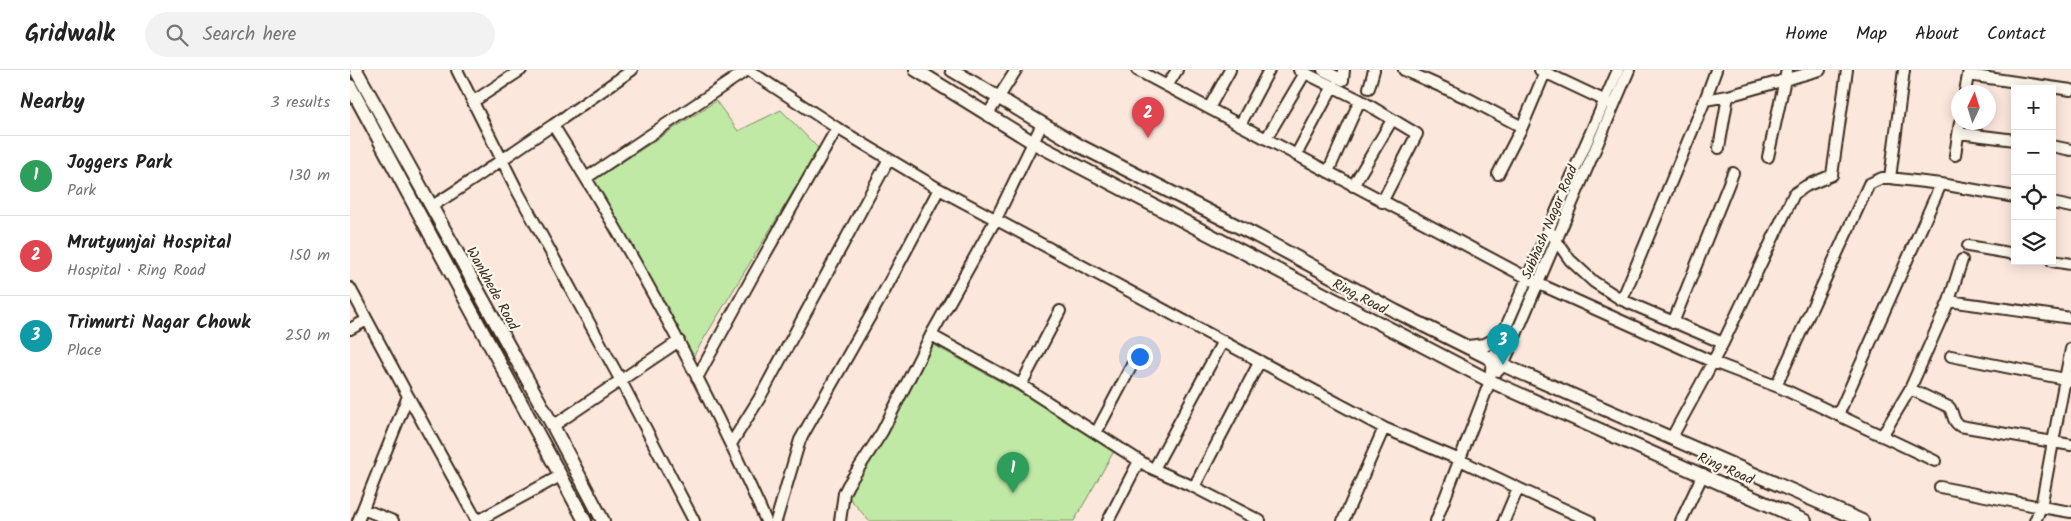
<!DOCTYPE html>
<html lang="en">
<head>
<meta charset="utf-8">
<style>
  body { margin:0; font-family:Kalam,sans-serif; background:#f2f2f2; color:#222 }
  .controls { position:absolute; right:15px; top:15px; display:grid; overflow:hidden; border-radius:0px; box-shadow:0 2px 12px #0003 }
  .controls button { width:45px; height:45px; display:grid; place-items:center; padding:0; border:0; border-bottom:1px solid #e0e0e0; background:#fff; color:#222; font:25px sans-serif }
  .compass { position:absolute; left:1601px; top:15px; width:45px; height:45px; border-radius:50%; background:#fff; box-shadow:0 2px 12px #0003; rotate:4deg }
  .you { position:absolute; left:789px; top:286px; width:18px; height:18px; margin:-12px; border:4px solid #fff; border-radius:50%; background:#1a73e8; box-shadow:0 0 0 8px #1a73e833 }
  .badge { display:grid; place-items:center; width:32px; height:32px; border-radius:50%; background:#0f766e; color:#fff; font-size:16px; font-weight:700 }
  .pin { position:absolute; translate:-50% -41px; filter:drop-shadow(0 1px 2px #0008) }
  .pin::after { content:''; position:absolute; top:26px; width:18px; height:15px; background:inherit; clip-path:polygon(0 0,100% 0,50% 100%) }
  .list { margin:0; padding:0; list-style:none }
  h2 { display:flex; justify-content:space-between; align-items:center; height:65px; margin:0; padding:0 20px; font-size:21px }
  h2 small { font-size:16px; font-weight:400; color:#767676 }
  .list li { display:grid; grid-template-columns:32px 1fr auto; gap:15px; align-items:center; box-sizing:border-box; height:80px; padding:0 20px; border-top:1px solid #e0e0e0 }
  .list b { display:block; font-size:19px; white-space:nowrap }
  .list p { margin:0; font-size:16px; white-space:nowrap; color:#767676 }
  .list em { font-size:16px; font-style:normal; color:#767676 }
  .icon { flex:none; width:28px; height:28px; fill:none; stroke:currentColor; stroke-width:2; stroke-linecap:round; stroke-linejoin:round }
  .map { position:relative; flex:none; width:1721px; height:451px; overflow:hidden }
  header { display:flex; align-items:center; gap:30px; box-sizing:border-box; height:70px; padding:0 25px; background:#fff; border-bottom:1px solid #e0e0e0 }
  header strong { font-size:24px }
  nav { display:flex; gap:28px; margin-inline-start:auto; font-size:18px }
  .search { width:350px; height:45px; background:#f2f2f2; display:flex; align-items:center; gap:12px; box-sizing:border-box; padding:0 18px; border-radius:28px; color:#767676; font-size:19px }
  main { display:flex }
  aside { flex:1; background:#fff }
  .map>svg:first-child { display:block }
  .green { fill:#bfe9a5; stroke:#7d8a62 }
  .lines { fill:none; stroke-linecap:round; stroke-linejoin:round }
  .minor-casing { stroke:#3b2a1e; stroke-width:14 }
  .major-casing { stroke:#3b2a1e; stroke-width:16 }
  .minor { stroke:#fbf7ec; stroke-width:10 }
  .major { stroke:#fbf7ec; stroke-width:12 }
  .labels { text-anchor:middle; stroke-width:4.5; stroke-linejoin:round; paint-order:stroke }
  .street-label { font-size:14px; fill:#3b2a1e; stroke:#fbf7ec }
</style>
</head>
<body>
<header>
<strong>Gridwalk</strong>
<div class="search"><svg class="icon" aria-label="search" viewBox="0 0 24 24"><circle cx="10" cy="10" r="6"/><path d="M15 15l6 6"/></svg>Search here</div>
<nav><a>Home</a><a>Map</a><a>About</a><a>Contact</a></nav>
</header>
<main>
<aside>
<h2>Nearby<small>3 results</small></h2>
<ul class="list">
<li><span class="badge" style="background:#2e9e5b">1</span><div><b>Joggers Park</b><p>Park</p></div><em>130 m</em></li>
<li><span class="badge" style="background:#e0444e">2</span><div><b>Mrutyunjai Hospital</b><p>Hospital · Ring Road</p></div><em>150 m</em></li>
<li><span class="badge" style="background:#0f9aa8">3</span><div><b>Trimurti Nagar Chowk</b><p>Place</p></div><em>250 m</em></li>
</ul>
</aside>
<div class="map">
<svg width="1721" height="451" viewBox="0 0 1721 451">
  <rect width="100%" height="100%" fill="#fce7dd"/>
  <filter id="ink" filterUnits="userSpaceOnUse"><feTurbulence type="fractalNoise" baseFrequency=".02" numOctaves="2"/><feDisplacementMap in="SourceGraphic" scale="10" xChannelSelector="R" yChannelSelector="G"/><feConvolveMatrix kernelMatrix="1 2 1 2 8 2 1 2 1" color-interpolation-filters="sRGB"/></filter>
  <g filter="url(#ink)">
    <path class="green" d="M 366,31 L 388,61 L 431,40 L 469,79 L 341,290 L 243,111 Z
      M 582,274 L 767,376 L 724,451 L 519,451 L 497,425 Z"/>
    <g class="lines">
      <defs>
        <path id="minor" d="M 107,0 L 168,122 L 271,311 L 344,451
          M 282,0 L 203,55 C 283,182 355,314 416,451
          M 398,0 L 487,58 L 589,119 L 1034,358 L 1110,390 L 1168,418 L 1154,451
          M 787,0 L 1187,213 L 1363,292 L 1431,318 L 1585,391
          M 949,0 L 1010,30 L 1067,64 L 1032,132
          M 973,0 L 993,10 L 994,0
          M 1054,0 L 1119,29 L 1172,57 L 1196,0
          M 1190,0 L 1260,33
          M 1618,5 L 1721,20
          M 817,16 L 827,0
          M 1019,18 L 1024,0
          M 1615,22 L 1619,0
          M 1355,30 L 1366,0
          M 124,31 L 171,0
          M 859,38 L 880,0
          M 638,44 L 666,0
          M 890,55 L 919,0
          M 1609,63 L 1665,70
          M 916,69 L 955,3
          M 1702,76 L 1721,80
          M 1369,78 L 1378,26
          M 946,85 L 983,16
          M 1605,85 L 1610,52
          M 1418,87 L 1437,0
          M 978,102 L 1010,30
          M 1148,104 L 1172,57
          M 236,108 L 397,0
          M 1540,108 L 1554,0
          M 1003,116 L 1042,50
          M 1702,133 L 1721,137
          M 82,136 C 123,111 162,82 203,55
          M 1199,160 L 1220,190 L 1244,212 L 1272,230 L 1355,30 L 1378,26 L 1470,0
          M 1618,176 L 1665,184
          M 1702,191 L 1721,194
          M 0,218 L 58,326
          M 1272,230 L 1373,273 L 1444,124 L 1456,116 L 1482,105 L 1497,0
          M 1599,231 L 1612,190
          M 1721,248 L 1599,231 L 1560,319 L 1599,337 C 1604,343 1602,352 1610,356 L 1703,372 L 1715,309 L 1721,310
          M 1323,253 L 1383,103
          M 0,259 L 17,250
          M 581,265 L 671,315 L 799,397 L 844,417 L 910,451
          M 1601,286 L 1715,309 L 1721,279
          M 1148,301 L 1153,295 L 1279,0
          M 347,308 L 404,204 L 487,58
          M 671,315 L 710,241
          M 1426,316 L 1519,114 L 1532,108 L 1540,108 L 1591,114 L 1665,127
          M 1488,345 L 1591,114
          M 203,356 L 329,271
          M 746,363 L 783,293
          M 1532,366 L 1560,319
          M 1322,367 L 1373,273
          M 381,374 L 409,329 L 539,89
          M 1721,375 L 1703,372 L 1691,437 L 1721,442
          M 804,399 L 873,271
          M 844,417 L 910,291
          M 1590,417 L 1691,437 L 1685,451
          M 1168,418 L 1240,451
          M 13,439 L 43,451
          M 8,451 L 58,326 L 127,451
          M 127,451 L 210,406
          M 426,451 L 450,370 L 535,220 L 589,119
          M 490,451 L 494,423 L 498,415 L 532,362 L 581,265 L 646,149 L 692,54
          M 758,451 L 789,391
          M 993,451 L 1034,358
          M 1086,451 L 1140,311 L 1142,289 L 1268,0
          M 1331,451 L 1353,404"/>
        <path id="major" d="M 6,0 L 203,356 L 253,451
          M 566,0 L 684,73 L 1140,311 L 1455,451
          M 602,0 L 730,76 L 907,166 L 1045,241 L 1153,295 L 1512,451
          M 0,16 L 235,451
          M 1118,277 L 1135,275 L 1152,266"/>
      </defs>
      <use href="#minor" class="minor-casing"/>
      <use href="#major" class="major-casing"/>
      <use href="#minor" class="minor"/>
      <use href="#major" class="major"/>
    </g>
  </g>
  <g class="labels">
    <g class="street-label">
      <text transform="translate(1199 152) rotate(-67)" y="5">Subhash Nagar Road</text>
      <text transform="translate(143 218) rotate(61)" y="5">Wankhede Road</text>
      <text transform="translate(1010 226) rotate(28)" y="5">Ring Road</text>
      <text transform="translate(1376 398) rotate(24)" y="5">Ring Road</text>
    </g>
  </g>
</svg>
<div class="controls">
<button>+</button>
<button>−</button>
<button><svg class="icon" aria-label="locate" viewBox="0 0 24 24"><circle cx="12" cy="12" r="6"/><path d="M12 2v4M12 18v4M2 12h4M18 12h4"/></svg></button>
<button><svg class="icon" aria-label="layers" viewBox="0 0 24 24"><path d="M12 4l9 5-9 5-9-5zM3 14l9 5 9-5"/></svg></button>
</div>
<svg class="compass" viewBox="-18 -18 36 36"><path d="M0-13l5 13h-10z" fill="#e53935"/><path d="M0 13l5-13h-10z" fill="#767676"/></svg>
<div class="you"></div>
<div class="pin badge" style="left:663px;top:423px;background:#2e9e5b">1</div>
<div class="pin badge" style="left:798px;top:68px;background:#e0444e">2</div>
<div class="pin badge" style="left:1153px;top:295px;background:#0f9aa8">3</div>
</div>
</main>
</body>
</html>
